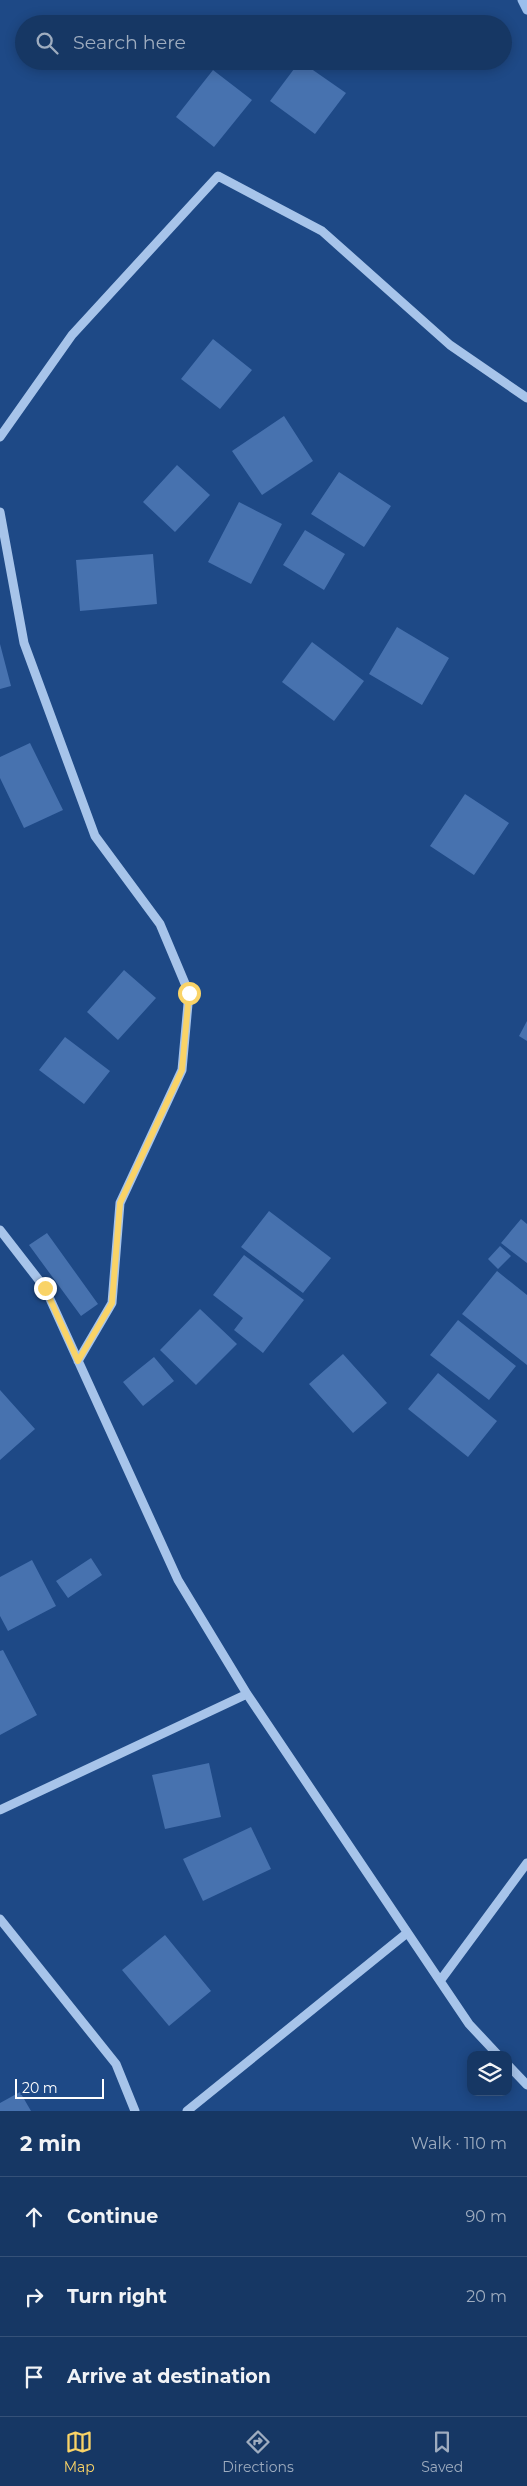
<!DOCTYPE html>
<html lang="en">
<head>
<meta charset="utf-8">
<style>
  body { margin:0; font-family:Montserrat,sans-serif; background:#1f3f6a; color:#f1f3f6 }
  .controls { position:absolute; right:15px; bottom:15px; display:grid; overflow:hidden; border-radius:10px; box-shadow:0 2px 12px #0003 }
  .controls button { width:45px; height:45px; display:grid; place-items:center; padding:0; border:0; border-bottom:1px solid #355178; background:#163764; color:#f1f3f6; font:25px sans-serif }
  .scale { position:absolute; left:15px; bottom:12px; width:89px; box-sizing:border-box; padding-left:5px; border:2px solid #fff; border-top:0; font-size:14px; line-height:18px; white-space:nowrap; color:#fff; -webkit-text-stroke:4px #1e4986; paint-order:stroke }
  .stop { position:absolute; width:15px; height:15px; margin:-11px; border:4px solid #f9d367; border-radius:50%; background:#fff }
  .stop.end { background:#f9d367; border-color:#fff; box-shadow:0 1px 5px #0008 }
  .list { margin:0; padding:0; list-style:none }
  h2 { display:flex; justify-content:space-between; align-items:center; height:65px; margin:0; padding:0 20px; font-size:21px }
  h2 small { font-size:16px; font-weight:400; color:#9eacbf }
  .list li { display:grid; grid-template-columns:32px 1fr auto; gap:15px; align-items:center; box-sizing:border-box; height:80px; padding:0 20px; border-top:1px solid #355178 }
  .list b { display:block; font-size:19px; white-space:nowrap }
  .list em { font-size:16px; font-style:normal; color:#9eacbf }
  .icon { flex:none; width:28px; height:28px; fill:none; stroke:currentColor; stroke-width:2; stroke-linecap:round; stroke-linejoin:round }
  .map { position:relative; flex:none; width:527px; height:2111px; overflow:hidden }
  .search { position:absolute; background:#163764; box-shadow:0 2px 12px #0003; left:15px; right:15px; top:15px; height:55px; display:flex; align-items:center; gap:12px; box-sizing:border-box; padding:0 18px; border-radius:28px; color:#9eacbf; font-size:19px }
  .sheet { height:305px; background:#163764 }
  nav { display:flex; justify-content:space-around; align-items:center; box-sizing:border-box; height:70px; border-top:1px solid #355178; background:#163764; font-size:14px; color:#9eacbf }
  nav a { display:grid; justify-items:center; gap:2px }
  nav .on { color:#f9d367 }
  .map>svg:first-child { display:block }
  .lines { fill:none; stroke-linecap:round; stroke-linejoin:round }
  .stream { stroke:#9bbeec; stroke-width:9 }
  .building { fill:#4772af }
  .minor { stroke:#a7c4ea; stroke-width:9 }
  .route { stroke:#f9d367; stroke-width:6 }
</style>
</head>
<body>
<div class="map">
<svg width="527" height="2111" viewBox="0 0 527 2111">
  <rect width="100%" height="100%" fill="#1e4986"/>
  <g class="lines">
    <path class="stream" d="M 522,0 L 527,10"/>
  </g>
  <path class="building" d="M 300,61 L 346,93 L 315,134 L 270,101 Z
    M 213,70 L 252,100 L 214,147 L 176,117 Z
    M 213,339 L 252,370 L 220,409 L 181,379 Z
    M 284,416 L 313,461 L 262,495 L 232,451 Z
    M 177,465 L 210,495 L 175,532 L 143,502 Z
    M 339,472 L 391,506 L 364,547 L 311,514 Z
    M 239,502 L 282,524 L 251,584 L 208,562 Z
    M 305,530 L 345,554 L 324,590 L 283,565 Z
    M 153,554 L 157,604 L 80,611 L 76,560 Z
    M 397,627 L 449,658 L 422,705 L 369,674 Z
    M 312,642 L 364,681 L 334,721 L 282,682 Z
    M 0,644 L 11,686 L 0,689 Z
    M 30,743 L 63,810 L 24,828 L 0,778 L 0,757 Z
    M 465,794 L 509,823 L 474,875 L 430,846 Z
    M 124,970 L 156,998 L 118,1040 L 87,1012 Z
    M 527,1021 L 527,1041 L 519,1036 Z
    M 65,1037 L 110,1071 L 84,1104 L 39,1070 Z
    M 269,1211 L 331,1258 L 303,1293 L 241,1247 Z
    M 521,1219 L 527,1224 L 527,1263 L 501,1243 Z
    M 47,1233 L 98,1304 L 81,1316 L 29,1245 Z
    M 500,1246 L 511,1256 L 498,1269 L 488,1259 Z
    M 244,1255 L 304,1300 L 263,1353 L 234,1330 L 243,1318 L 213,1295 Z
    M 497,1271 L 527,1295 L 527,1365 L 462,1314 Z
    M 200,1309 L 237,1344 L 196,1385 L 160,1350 Z
    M 458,1320 L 516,1366 L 489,1400 L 430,1355 Z
    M 343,1354 L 387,1403 L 353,1433 L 309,1384 Z
    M 154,1357 L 174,1381 L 143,1406 L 123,1382 Z
    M 438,1373 L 497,1421 L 468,1457 L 408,1409 Z
    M 0,1390 L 35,1429 L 0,1460 Z
    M 91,1558 L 102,1575 L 68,1598 L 56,1581 Z
    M 32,1560 L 56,1606 L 8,1631 L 0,1616 L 0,1577 Z
    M 3,1650 L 37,1715 L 0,1735 L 0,1651 Z
    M 209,1763 L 221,1817 L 165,1829 L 152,1775 Z
    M 251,1827 L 271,1869 L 203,1901 L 183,1859 Z
    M 165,1935 L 211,1991 L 169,2026 L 122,1970 Z
    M 20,2092 L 31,2111 L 0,2111 L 0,2103 Z"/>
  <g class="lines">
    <path class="minor" d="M 0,437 L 72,335 L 218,176 L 322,231 L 450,345 L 527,398
      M 0,512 L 24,643 L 95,836 L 160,924 L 189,993 L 182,1070 L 120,1203 L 112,1303 L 78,1361
      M 0,1230 L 45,1288 L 178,1580 L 247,1694 L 440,1981 L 469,2024 L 498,2055
      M 0,1810 L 247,1694
      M 0,1919 L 116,2064 L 135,2111
      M 440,1981 L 527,1863
      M 508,2065 L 527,2085
      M 187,2111 L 407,1933"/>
  </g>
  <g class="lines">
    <path class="route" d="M 45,1288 L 78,1361 L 112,1303 L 120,1203 L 182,1070 L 189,993"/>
  </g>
</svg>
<div class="controls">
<button><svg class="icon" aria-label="layers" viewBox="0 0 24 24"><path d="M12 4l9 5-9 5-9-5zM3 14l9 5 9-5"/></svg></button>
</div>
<div class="scale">20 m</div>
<div class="stop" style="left:189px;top:993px"></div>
<div class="stop end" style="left:45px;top:1288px"></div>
<div class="search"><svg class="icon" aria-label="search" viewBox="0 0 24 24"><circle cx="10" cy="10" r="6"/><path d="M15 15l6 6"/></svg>Search here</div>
</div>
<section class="sheet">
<h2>2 min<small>Walk · 110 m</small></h2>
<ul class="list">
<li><svg class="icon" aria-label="ahead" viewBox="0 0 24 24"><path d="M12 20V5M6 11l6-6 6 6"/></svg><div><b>Continue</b></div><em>90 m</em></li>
<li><svg class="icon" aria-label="right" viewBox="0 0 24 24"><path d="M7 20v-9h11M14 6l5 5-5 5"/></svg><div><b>Turn right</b></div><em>20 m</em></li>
<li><svg class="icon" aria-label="arrive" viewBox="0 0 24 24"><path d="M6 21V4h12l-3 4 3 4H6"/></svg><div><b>Arrive at destination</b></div></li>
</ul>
</section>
<nav>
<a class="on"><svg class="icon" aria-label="map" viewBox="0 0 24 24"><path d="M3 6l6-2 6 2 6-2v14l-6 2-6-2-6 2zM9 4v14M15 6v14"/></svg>Map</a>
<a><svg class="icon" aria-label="directions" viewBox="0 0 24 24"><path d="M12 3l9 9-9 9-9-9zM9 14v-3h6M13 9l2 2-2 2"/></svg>Directions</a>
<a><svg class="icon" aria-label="saved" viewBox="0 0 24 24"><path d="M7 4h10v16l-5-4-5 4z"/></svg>Saved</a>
</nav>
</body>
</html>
